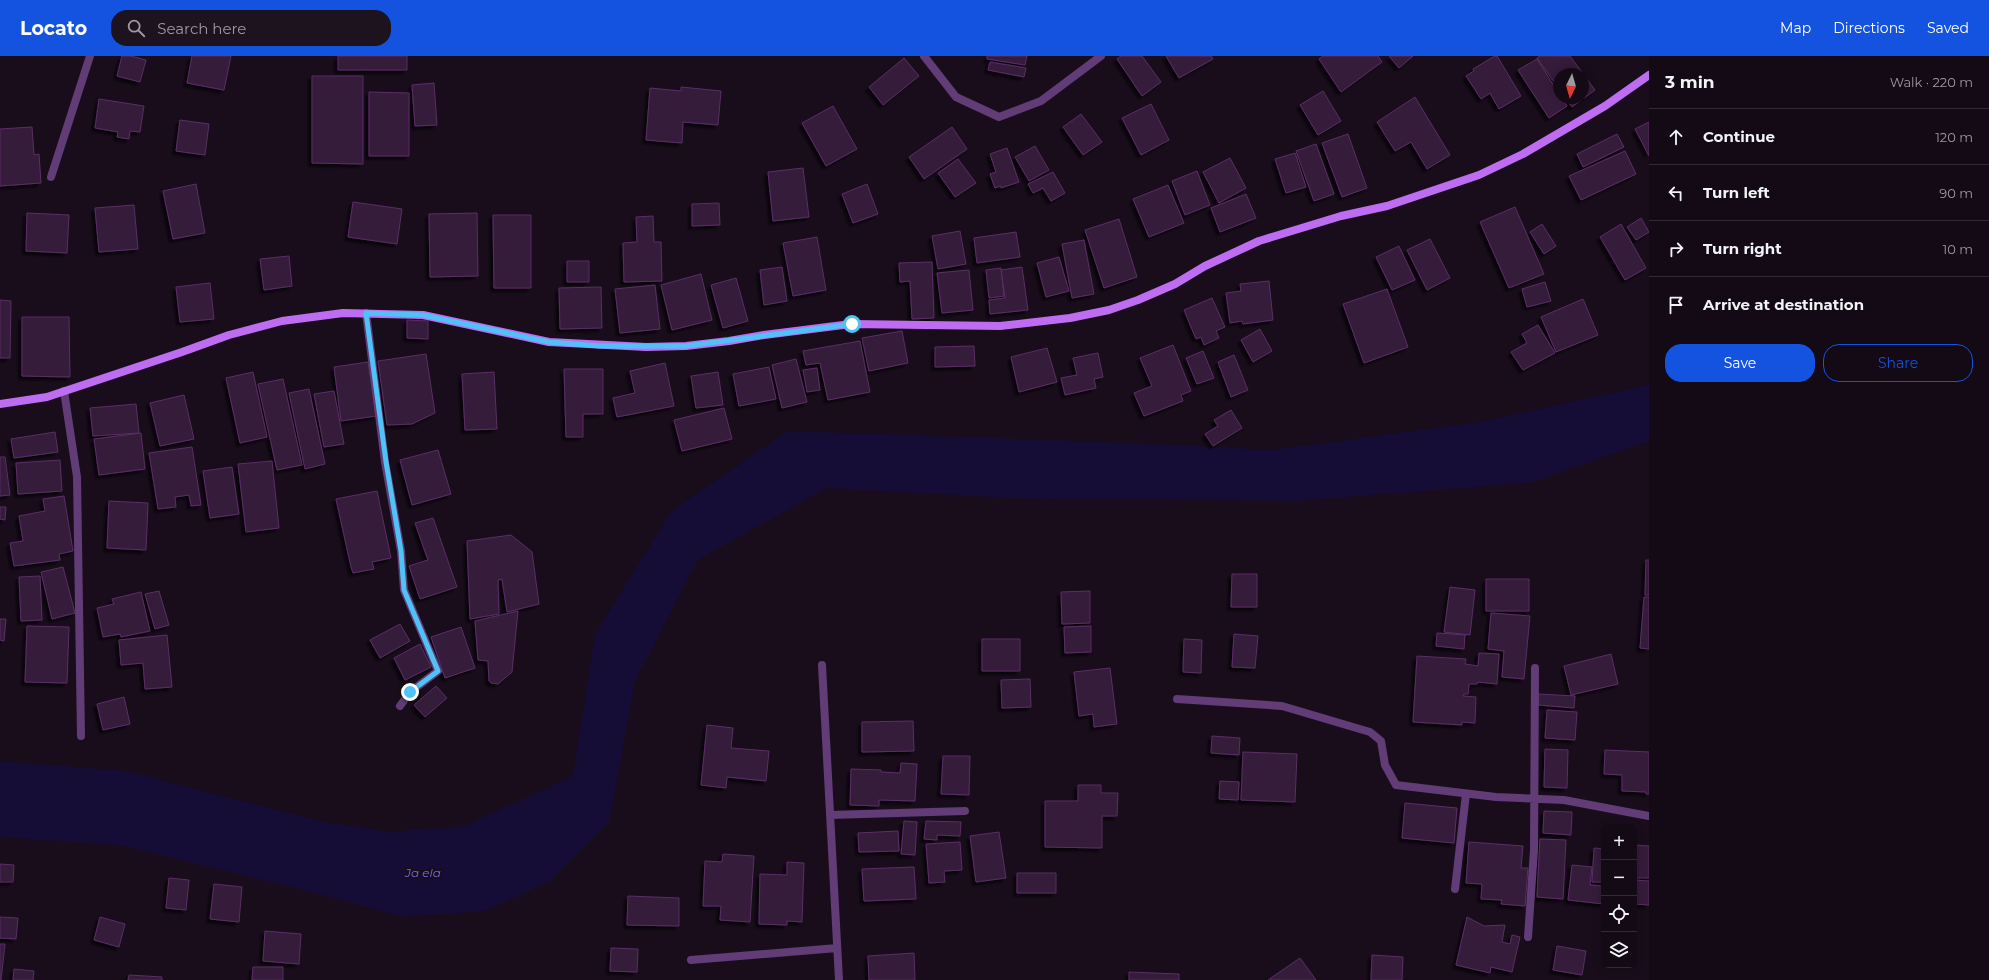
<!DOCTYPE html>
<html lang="en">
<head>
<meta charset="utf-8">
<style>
  body { margin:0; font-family:Montserrat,sans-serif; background:#1c131e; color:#f1f3f6 }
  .controls { position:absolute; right:12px; bottom:12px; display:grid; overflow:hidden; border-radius:8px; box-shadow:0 2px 10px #0003 }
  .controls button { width:36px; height:36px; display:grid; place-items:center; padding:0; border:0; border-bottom:1px solid #322b34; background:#130a15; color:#f1f3f6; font:20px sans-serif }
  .compass { position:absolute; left:1553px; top:12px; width:36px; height:36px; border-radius:50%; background:#130a15; box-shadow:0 2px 10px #0003; rotate:185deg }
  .stop { position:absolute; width:12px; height:12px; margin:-9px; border:3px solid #4fc3f7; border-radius:50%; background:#fff }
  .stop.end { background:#4fc3f7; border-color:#fff; box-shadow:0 1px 4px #0008 }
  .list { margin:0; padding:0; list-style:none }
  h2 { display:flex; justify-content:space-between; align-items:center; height:52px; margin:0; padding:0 16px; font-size:17px }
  h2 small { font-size:13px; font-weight:400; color:#9d9aa0 }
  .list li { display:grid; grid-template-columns:26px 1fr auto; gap:12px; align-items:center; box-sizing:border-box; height:56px; padding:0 16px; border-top:1px solid #322b34 }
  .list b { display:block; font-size:15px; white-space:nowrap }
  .list em { font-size:13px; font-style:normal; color:#9d9aa0 }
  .actions { display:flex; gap:8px; padding:12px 16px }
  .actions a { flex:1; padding:9px 0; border:1px solid #1453df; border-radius:16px; text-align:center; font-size:14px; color:#1453df }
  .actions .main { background:#1453df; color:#fff }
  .icon { flex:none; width:22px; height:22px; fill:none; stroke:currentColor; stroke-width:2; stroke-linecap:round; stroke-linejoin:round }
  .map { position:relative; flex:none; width:1649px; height:924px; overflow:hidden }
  header { display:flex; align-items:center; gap:24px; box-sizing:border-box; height:56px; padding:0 20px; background:#1453df; color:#fff }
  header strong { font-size:19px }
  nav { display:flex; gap:22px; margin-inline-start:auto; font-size:14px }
  .search { width:280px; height:36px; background:#1c131e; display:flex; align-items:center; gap:10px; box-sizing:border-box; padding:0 14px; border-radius:16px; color:#9d9aa0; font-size:15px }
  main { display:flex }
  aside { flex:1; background:#130a15 }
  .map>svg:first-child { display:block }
  .water { fill:#160d36 }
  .building { fill:#351b3b; stroke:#5a2f65; filter:url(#shadow) }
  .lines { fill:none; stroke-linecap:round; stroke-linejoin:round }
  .minor { stroke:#613c77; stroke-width:8 }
  .secondary { stroke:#be6df2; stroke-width:8 }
  .route { stroke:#4fc3f7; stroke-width:5 }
  .labels { text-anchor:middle; stroke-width:4; stroke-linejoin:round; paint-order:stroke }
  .water-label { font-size:12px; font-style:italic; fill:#736cf2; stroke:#190d1c }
</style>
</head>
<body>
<header>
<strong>Locato</strong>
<div class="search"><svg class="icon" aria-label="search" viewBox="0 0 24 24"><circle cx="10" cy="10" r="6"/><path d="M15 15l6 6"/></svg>Search here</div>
<nav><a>Map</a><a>Directions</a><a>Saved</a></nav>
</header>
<main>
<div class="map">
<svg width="1649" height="924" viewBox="0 0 1649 924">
  <defs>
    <filter id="shadow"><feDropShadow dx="-3.5" dy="3.5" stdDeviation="1" flood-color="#0009"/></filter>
  </defs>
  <rect width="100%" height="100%" fill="#190d1c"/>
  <path class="water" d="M 1649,329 L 1649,385 L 1534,426 L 1296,445 L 1033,443 L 826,432 L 698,504 L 635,625 L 609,767 L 551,825 L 485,855 L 402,861 L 328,840 L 120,789 L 0,781 L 0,705 L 126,715 L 319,765 L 389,776 L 465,770 L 573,720 L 595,579 L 671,456 L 788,375 L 1132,387 L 1272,394 L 1481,366 Z"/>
  <path class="building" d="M 122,0 L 131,0 L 146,4 L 140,26 L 117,20 Z
    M 192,0 L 231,0 L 224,34 L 187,27 Z
    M 338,0 L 407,0 L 407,14 L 338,14 Z
    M 987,0 L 1027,0 L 1025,9 L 987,3 Z
    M 1121,0 L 1142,0 L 1161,26 L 1142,40 L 1117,3 Z
    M 1166,0 L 1211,0 L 1213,3 L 1179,22 Z
    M 1323,0 L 1378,0 L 1382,6 L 1341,36 L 1319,3 Z
    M 1389,0 L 1413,0 L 1399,12 Z
    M 1495,0 L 1497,0 L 1521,40 L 1499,53 L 1490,37 L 1481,43 L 1466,20 L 1474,15 L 1473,13 Z
    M 1540,0 L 1570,0 L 1595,34 L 1572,51 L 1565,42 L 1583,42 L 1583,18 L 1559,18 L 1559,33 L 1537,2 Z
    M 904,2 L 919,20 L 883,49 L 869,31 Z
    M 1537,3 L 1559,38 L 1559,42 L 1562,42 L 1567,50 L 1549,62 L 1518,14 Z
    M 990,6 L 1026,12 L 1024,21 L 988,14 Z
    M 312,20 L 363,20 L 363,108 L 312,107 Z
    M 434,27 L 437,69 L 415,70 L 412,29 Z
    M 681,31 L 721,35 L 718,69 L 683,66 L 682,87 L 646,84 L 650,32 L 681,35 Z
    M 1323,35 L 1341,65 L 1318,79 L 1300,49 Z
    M 369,36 L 409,37 L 409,100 L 369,100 Z
    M 1415,41 L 1450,99 L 1427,113 L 1411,86 L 1395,95 L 1377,66 Z
    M 99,43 L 144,50 L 140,76 L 130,75 L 129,83 L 117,81 L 118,76 L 95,72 Z
    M 1151,48 L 1169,84 L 1141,99 L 1122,62 Z
    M 833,50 L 857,93 L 826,110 L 802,67 Z
    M 1081,58 L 1102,86 L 1083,99 L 1063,71 Z
    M 180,64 L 209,68 L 205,99 L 176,95 Z
    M 1649,66 L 1649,100 L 1635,73 Z
    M 32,71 L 34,99 L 39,98 L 41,127 L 0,130 L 0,73 Z
    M 952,71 L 967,93 L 924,123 L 909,101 Z
    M 1348,78 L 1367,132 L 1342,141 L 1322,87 Z
    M 1617,78 L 1624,91 L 1583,111 L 1577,98 Z
    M 1316,88 L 1334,138 L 1314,145 L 1296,95 Z
    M 1035,90 L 1049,114 L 1029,125 L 1015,101 Z
    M 1007,92 L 1019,126 L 1001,132 L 1001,130 L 995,132 L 990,118 L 996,116 L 990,98 Z
    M 1625,95 L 1636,118 L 1581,144 L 1569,120 Z
    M 1295,97 L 1306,131 L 1286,137 L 1275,103 Z
    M 1230,102 L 1246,132 L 1219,147 L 1203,116 Z
    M 958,103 L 976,127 L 955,141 L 938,117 Z
    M 803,112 L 809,161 L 773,165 L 768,116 Z
    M 1197,115 L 1210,149 L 1185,159 L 1172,125 Z
    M 1053,116 L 1065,137 L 1051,145 L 1043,132 L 1033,137 L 1028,128 Z
    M 196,128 L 205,177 L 173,183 L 163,135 Z
    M 867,128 L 878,158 L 853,167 L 842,138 Z
    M 1168,129 L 1184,167 L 1149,181 L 1133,143 Z
    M 1246,138 L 1256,162 L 1220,176 L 1211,152 Z
    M 353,146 L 402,153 L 397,188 L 348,181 Z
    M 719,147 L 720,169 L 692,170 L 692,148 Z
    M 134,149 L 138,193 L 99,196 L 95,152 Z
    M 1515,151 L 1544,218 L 1509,232 L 1480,166 Z
    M 27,157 L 69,159 L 67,197 L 26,195 Z
    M 477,157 L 478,220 L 430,221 L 429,158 Z
    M 493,159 L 531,159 L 531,232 L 494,232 Z
    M 653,160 L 654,186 L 661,186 L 662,225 L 624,226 L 623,187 L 637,186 L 636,161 Z
    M 1641,162 L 1649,176 L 1636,184 L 1627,171 Z
    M 1119,163 L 1137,221 L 1104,232 L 1085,174 Z
    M 1542,168 L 1556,190 L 1544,198 L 1530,176 Z
    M 1621,168 L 1646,212 L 1625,224 L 1600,181 Z
    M 960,175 L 966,208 L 938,213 L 932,180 Z
    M 1016,176 L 1020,201 L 977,207 L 974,182 Z
    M 817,181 L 826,234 L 793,240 L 783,187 Z
    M 1430,183 L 1450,222 L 1427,234 L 1407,194 Z
    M 1084,184 L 1094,238 L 1072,242 L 1062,188 Z
    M 1399,190 L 1415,224 L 1392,234 L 1376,201 Z
    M 289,200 L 292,230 L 264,234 L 260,203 Z
    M 1059,201 L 1069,235 L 1046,241 L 1037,207 Z
    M 567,205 L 589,205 L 589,226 L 567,226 Z
    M 932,206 L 934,262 L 912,263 L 910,225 L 900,226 L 899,207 Z
    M 782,211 L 787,245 L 764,249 L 760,214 Z
    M 1022,211 L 1028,254 L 990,258 L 989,244 L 1005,242 L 1001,214 Z
    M 1001,212 L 1004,240 L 989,242 L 986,214 Z
    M 969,214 L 973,254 L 942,257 L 937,217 Z
    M 701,218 L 712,264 L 672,274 L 661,229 Z
    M 736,222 L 748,265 L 723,272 L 711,229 Z
    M 1269,225 L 1273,264 L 1243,268 L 1242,265 L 1230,267 L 1226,237 L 1241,235 L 1240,228 Z
    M 1545,226 L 1551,245 L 1527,251 L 1522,233 Z
    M 210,227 L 214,263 L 180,266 L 176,231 Z
    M 655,229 L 660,273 L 620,277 L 615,233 Z
    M 601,231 L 602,272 L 560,273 L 559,232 Z
    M 1387,233 L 1408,291 L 1364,307 L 1343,248 Z
    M 1212,242 L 1225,271 L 1216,275 L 1219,282 L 1204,289 L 1201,281 L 1196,283 L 1184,254 Z
    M 1583,243 L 1598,279 L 1556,296 L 1541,261 Z
    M 0,244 L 11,245 L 10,302 L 0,302 Z
    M 22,261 L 69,261 L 70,321 L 22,320 Z
    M 407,264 L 428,265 L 428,283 L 407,282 Z
    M 1538,269 L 1555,297 L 1523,314 L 1511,296 L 1527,287 L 1522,278 Z
    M 1260,273 L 1272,295 L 1253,306 L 1241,284 Z
    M 902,275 L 908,307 L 869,315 L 862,282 Z
    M 860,285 L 870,336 L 828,344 L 820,307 L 806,309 L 803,295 Z
    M 1173,289 L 1191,335 L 1181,339 L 1183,345 L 1144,360 L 1134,337 L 1152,330 L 1140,302 Z
    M 974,290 L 975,310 L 935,311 L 935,291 Z
    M 1047,292 L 1057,326 L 1019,336 L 1011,301 Z
    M 1203,295 L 1214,322 L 1197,328 L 1186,302 Z
    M 1098,297 L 1103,321 L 1094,323 L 1096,332 L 1065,339 L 1061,322 L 1077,319 L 1073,302 Z
    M 426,298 L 435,357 L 412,368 L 387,369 L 378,305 Z
    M 1234,299 L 1248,334 L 1231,341 L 1218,306 Z
    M 796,303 L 807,346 L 782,352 L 772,309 Z
    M 368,306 L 376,360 L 341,365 L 334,311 Z
    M 665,307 L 674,350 L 617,361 L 613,342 L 635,337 L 630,315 Z
    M 769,311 L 776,343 L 739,350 L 733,318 Z
    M 817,312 L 820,334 L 807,336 L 803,314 Z
    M 564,313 L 603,313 L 603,358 L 583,358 L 583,381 L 566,381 Z
    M 253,316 L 267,381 L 240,387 L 226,322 Z
    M 494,316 L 497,373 L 465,374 L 462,318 Z
    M 718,316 L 723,349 L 696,352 L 691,320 Z
    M 283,323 L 302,409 L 277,414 L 258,328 Z
    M 309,333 L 325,408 L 305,413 L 289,337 Z
    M 334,335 L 344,388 L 324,391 L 314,338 Z
    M 184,339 L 194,383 L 160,390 L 150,347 Z
    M 136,348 L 139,377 L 93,380 L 90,352 Z
    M 724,352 L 732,383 L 682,395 L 674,364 Z
    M 1231,354 L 1242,372 L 1213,390 L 1205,378 L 1218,370 L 1214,364 Z
    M 55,376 L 58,396 L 14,402 L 11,383 Z
    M 141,377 L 145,413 L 99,419 L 94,383 Z
    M 192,391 L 201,449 L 191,450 L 189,439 L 175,441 L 176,451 L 158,453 L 149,397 Z
    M 438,394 L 451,438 L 412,449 L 400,404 Z
    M 0,401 L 5,401 L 10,439 L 0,440 Z
    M 60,404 L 62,435 L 18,438 L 16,407 Z
    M 272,405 L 279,472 L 246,476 L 238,408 Z
    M 232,411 L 239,458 L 210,462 L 203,415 Z
    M 377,435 L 391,502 L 372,506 L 374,513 L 353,517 L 351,511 L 336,443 Z
    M 64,440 L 73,495 L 59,498 L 60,504 L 14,510 L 10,487 L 23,485 L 19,460 L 45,455 L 43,443 Z
    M 109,445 L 148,447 L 146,494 L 107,492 Z
    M 0,451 L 6,451 L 5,464 L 0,463 Z
    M 433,462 L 457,531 L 420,543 L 409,510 L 428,504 L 415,467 Z
    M 511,479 L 532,496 L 539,548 L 507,556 L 502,523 L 498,524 L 499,558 L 470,563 L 467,485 Z
    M 1646,504 L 1649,504 L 1649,539 L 1645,539 Z
    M 63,511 L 75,557 L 52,563 L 41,516 Z
    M 1232,518 L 1257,518 L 1257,551 L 1231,551 Z
    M 40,520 L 42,564 L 21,565 L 19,521 Z
    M 1486,523 L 1529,523 L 1529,555 L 1486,555 Z
    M 1450,531 L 1475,534 L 1470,579 L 1444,576 Z
    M 159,535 L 169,569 L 155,573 L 145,538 Z
    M 1090,535 L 1090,567 L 1062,568 L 1061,536 Z
    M 141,536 L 150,575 L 121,581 L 120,578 L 103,581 L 97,552 L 114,548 L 112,543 Z
    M 1644,541 L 1649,541 L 1649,593 L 1640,592 Z
    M 518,555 L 512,616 L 498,628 L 491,627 L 489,625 L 488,605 L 478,604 L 475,565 Z
    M 1491,557 L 1530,560 L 1524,623 L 1502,621 L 1504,595 L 1488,593 Z
    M 0,563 L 6,563 L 4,585 L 0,584 Z
    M 400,568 L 410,585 L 380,602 L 370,584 Z
    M 27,570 L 69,571 L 67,627 L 25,626 Z
    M 1091,570 L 1091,596 L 1065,597 L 1064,571 Z
    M 461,571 L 475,612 L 445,622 L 431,581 Z
    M 1437,577 L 1465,579 L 1464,593 L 1436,590 Z
    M 1234,578 L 1258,580 L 1255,612 L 1232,611 Z
    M 167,579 L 172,631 L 145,633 L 143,607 L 121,609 L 119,584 Z
    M 982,583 L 1020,583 L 1020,615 L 982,615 Z
    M 1184,583 L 1202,584 L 1201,617 L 1183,616 Z
    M 420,588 L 431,611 L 405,624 L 394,602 Z
    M 1479,597 L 1499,598 L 1497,628 L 1478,626 L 1477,628 L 1469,628 L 1468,638 L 1464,638 L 1463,640 L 1476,641 L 1475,667 L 1462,666 L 1462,669 L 1413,666 L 1417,600 L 1466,603 L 1465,608 L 1478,610 Z
    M 1611,598 L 1618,628 L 1571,639 L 1564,610 Z
    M 1110,612 L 1117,668 L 1094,671 L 1093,658 L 1079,660 L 1074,616 Z
    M 1030,623 L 1031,651 L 1002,652 L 1001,624 Z
    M 436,630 L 447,642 L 425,661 L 414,649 Z
    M 1539,638 L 1575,640 L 1574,652 L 1538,649 Z
    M 124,641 L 130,668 L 103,674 L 97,648 Z
    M 1547,654 L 1577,656 L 1575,684 L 1545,682 Z
    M 913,665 L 914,695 L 862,696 L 862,666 Z
    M 707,669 L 733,672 L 731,692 L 769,695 L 766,725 L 727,721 L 726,732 L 701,729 Z
    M 1212,680 L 1240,682 L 1239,699 L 1211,697 Z
    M 1545,693 L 1568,694 L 1567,732 L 1544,731 Z
    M 1605,694 L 1649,696 L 1649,738 L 1646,738 L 1646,736 L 1622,735 L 1622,719 L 1604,718 Z
    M 1243,696 L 1297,698 L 1295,746 L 1241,744 Z
    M 943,700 L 970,700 L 969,739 L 941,738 Z
    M 901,707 L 917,708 L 915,745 L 879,744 L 879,750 L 850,749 L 851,713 L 881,714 L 881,716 L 900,717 Z
    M 1220,725 L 1239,726 L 1238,744 L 1219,743 Z
    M 1078,729 L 1101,729 L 1101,737 L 1118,737 L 1117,760 L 1102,760 L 1102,792 L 1045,791 L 1045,745 L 1078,745 Z
    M 1405,747 L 1457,752 L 1454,787 L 1402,782 Z
    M 1544,755 L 1572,756 L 1571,779 L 1543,777 Z
    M 904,765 L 917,766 L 915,799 L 901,798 Z
    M 926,765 L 961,766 L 960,780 L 937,779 L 937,784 L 924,783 Z
    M 898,775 L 899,795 L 859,796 L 858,777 Z
    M 999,776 L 1006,822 L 976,826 L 970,780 Z
    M 1540,783 L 1566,784 L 1563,843 L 1537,841 Z
    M 960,786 L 962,814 L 944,815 L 945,826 L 929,827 L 926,788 Z
    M 1469,786 L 1523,790 L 1521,812 L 1528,812 L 1525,850 L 1501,848 L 1502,844 L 1481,843 L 1482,828 L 1466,827 Z
    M 1634,789 L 1649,790 L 1649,822 L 1634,822 Z
    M 1594,792 L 1604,793 L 1604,826 L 1592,826 Z
    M 723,798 L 754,800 L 750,866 L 720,864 L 721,850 L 703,850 L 705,805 L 722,806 Z
    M 787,806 L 804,807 L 802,866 L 787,865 L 787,869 L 759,868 L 760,818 L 787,819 Z
    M 0,808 L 14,809 L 13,826 L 0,826 Z
    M 1572,809 L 1592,811 L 1590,829 L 1604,830 L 1604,848 L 1568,844 Z
    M 914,811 L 916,843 L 864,845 L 862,813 Z
    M 1017,817 L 1056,817 L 1056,837 L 1017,837 Z
    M 169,822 L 189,824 L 186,854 L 166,852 Z
    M 1634,824 L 1649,825 L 1649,849 L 1634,848 Z
    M 214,828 L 242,831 L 239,866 L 210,863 Z
    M 628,840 L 679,842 L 679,870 L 627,869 Z
    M 0,861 L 18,862 L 16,883 L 0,882 Z
    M 100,861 L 125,868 L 119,891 L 94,884 Z
    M 1467,861 L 1484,870 L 1505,869 L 1502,886 L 1510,888 L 1512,879 L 1520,881 L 1512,916 L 1491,911 L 1490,917 L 1456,909 Z
    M 265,875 L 301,878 L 299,908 L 263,905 Z
    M 0,888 L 5,888 L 1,924 L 0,924 Z
    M 1557,890 L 1586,895 L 1582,919 L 1553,914 Z
    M 611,892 L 638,893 L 637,916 L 610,915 Z
    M 914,897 L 915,924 L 869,924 L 868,900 Z
    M 1372,899 L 1403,901 L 1402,924 L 1371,924 Z
    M 1300,902 L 1316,924 L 1268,924 Z
    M 253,911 L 283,911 L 283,924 L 252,924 Z
    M 14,913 L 34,915 L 33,924 L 13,924 Z
    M 1129,916 L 1179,918 L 1179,924 L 1129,924 Z
    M 129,919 L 162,921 L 162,924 L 128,924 Z"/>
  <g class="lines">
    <path class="minor" d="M 924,0 L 956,41 L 999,61 L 1041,45 L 1101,0
      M 51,121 L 90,0
      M 366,257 L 385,406 L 401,495 L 404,534 L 438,615 L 410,636 L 400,650
      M 64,335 L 77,421 L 81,680
      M 822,609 L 839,924
      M 1177,643 L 1282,650 L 1370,676 L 1381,685 L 1385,709 L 1396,729 L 1496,741 L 1564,744 L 1649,760
      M 830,759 L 965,755
      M 1455,833 L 1466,738
      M 1528,881 L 1534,794 L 1535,612
      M 691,904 L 837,892"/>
    <path class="secondary" d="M 0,348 L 47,341 L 182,296 L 229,279 L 282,265 L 343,257 L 423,259 L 549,286 L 646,291 L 686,290 L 729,285 L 764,279 L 851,268 L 1000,270 L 1070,262 L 1109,254 L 1138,244 L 1175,228 L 1205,210 L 1259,185 L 1341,160 L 1387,150 L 1479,119 L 1523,98 L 1605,50 L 1649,19"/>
  </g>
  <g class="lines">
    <path class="route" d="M 410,636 L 438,615 L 404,534 L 401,495 L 386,406 L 366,257 L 423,259 L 549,286 L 600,290 L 686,290 L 852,268"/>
  </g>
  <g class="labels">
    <g class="water-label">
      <text x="423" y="821">Ja ela</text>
    </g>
  </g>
</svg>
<div class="controls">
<button>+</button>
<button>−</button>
<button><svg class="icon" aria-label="locate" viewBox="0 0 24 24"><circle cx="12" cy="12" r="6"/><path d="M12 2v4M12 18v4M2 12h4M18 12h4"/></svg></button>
<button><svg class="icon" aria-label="layers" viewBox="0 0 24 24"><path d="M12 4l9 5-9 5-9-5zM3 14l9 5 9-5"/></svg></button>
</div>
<svg class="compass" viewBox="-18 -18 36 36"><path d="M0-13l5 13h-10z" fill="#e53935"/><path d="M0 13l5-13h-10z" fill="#9d9aa0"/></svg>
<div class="stop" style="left:852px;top:268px"></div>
<div class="stop end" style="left:410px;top:636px"></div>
</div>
<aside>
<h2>3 min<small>Walk · 220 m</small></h2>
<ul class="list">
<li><svg class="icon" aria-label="ahead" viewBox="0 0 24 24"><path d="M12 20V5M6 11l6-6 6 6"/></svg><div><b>Continue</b></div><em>120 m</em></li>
<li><svg class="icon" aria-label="left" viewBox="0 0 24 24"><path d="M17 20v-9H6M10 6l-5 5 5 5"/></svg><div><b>Turn left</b></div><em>90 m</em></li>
<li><svg class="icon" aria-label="right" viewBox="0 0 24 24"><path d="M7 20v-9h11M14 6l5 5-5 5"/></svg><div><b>Turn right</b></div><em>10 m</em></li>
<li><svg class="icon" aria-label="arrive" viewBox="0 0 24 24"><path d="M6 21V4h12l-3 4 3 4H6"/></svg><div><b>Arrive at destination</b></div></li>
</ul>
<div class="actions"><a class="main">Save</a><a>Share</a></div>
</aside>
</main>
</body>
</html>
